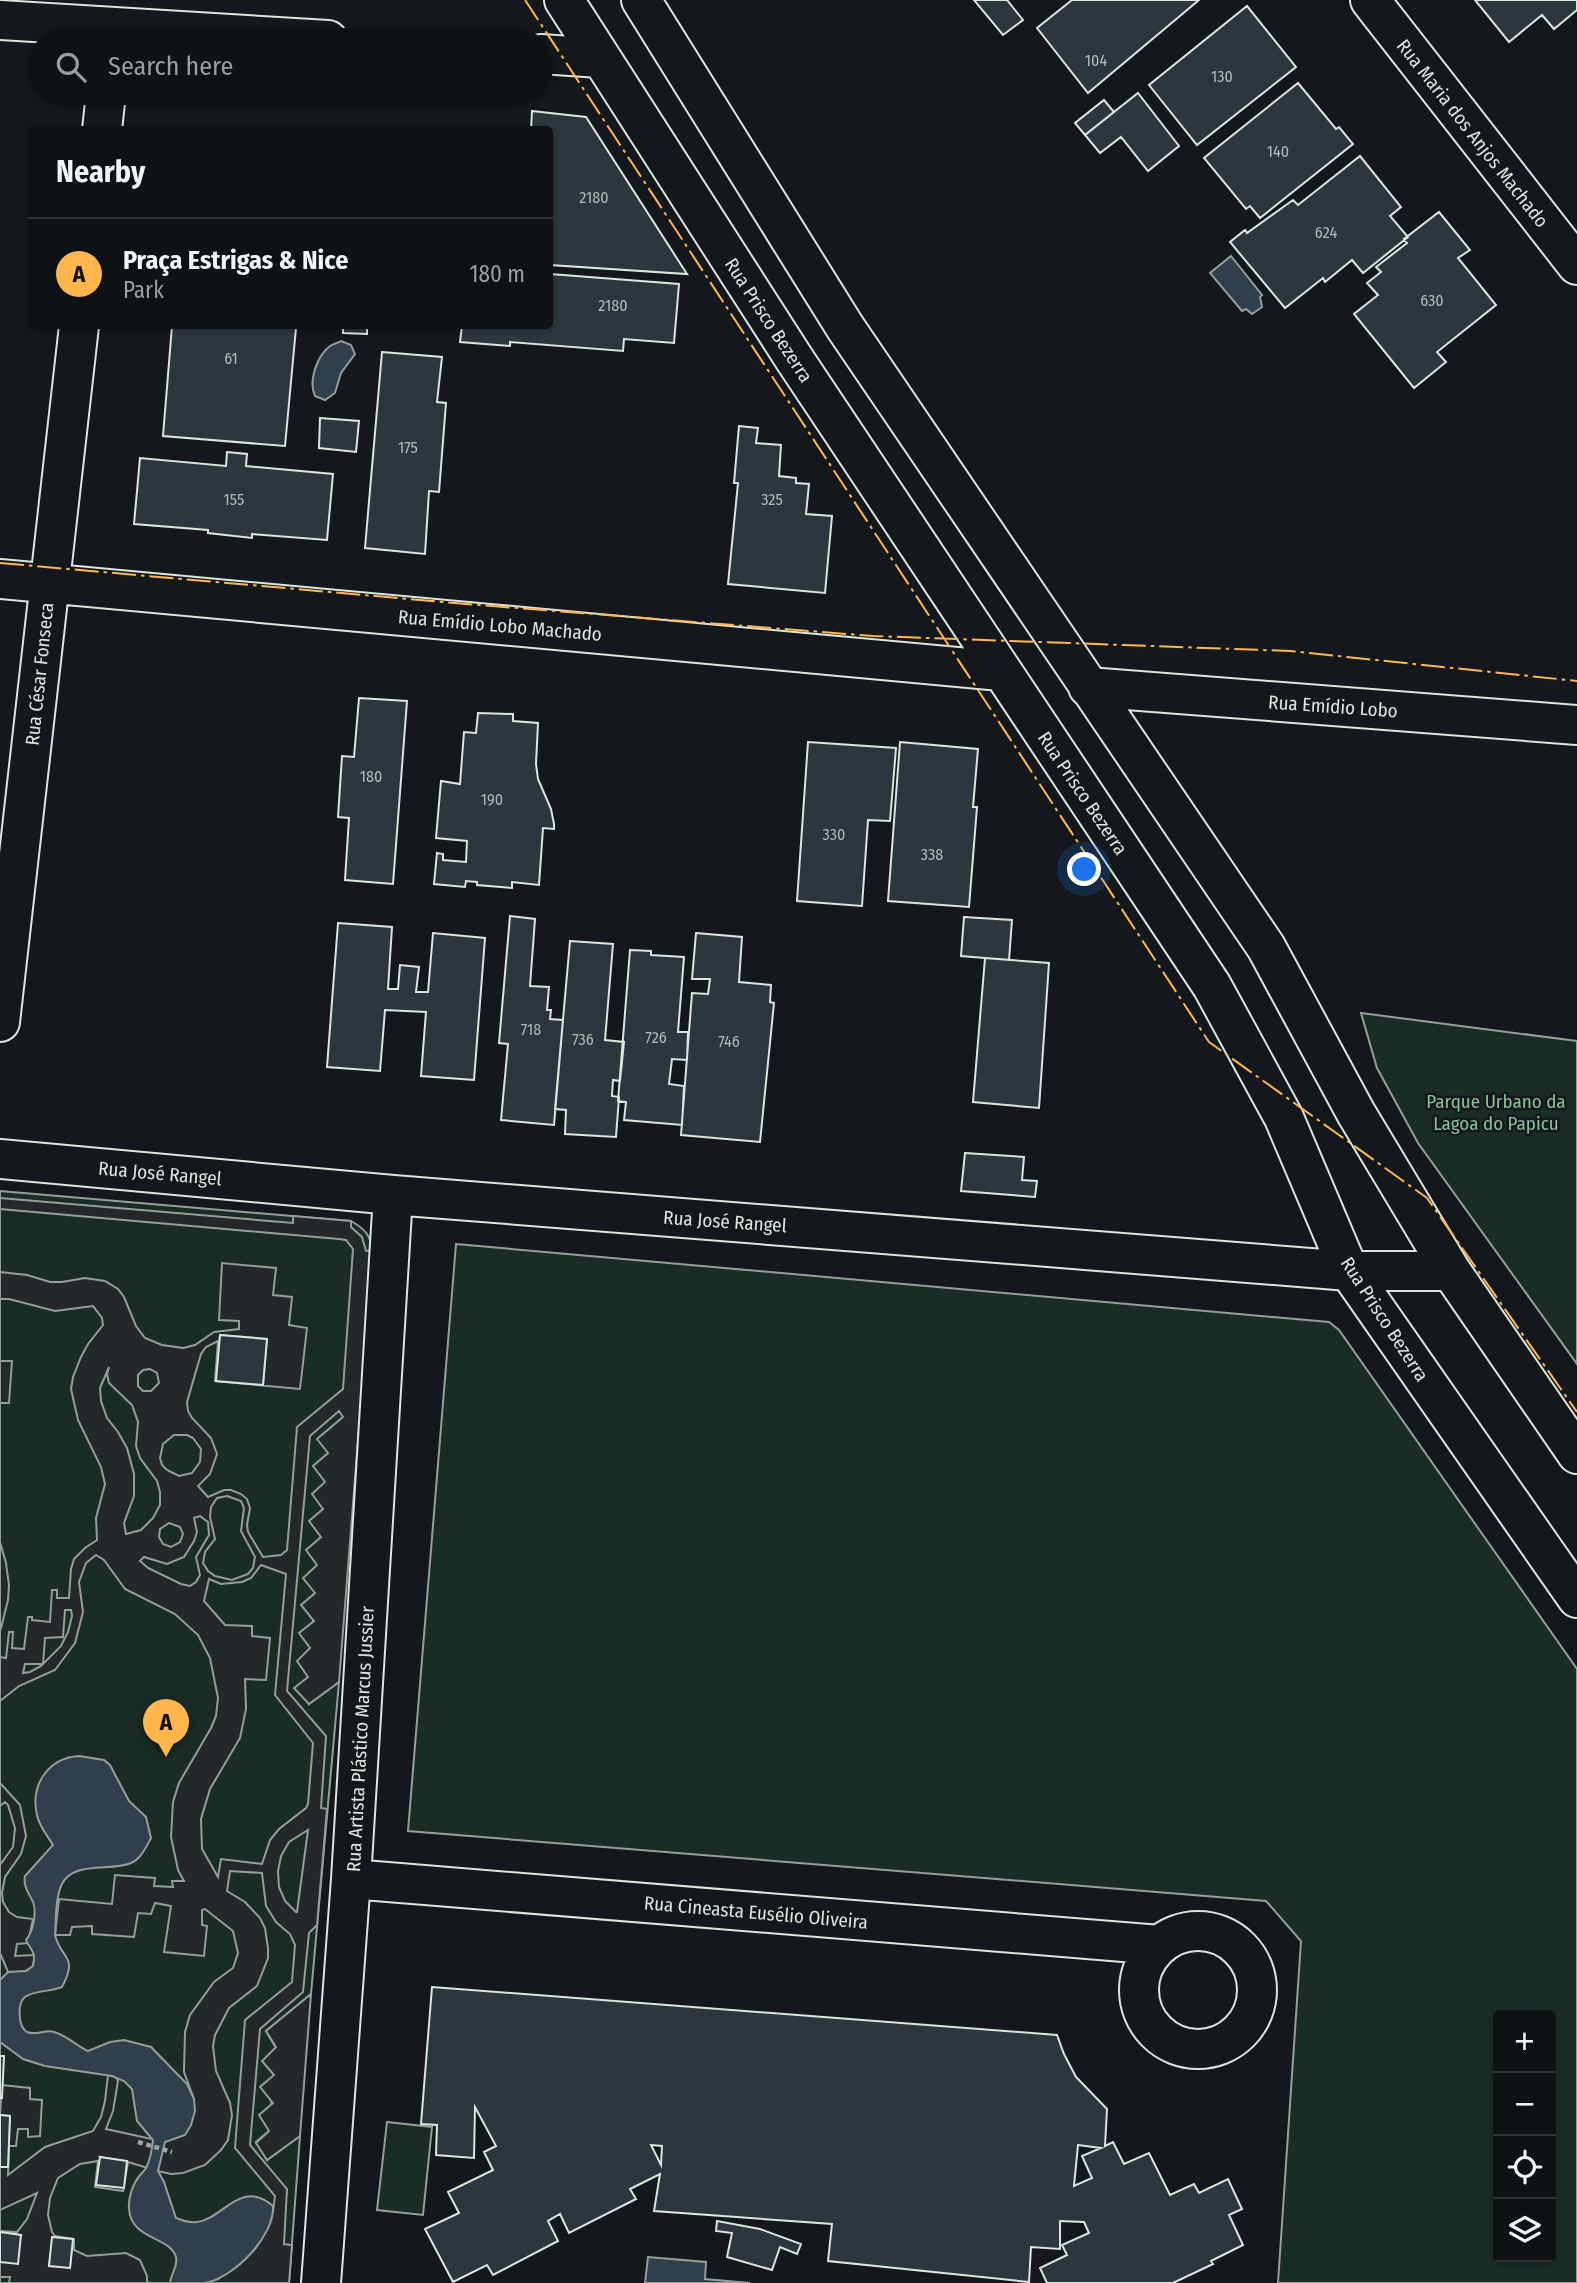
<!DOCTYPE html>
<html lang="en">
<head>
<meta charset="utf-8">
<style>
  body { margin:0; font-family:"Fira Sans Condensed",sans-serif; background:#181b1e; color:#f1f3f6 }
  .controls { position:absolute; right:21px; bottom:21px; display:grid; overflow:hidden; border-radius:7px; box-shadow:0 2px 5px #0004 }
  .controls button { width:63px; height:63px; display:grid; place-items:center; padding:0; border:0; border-bottom:2px solid #2f3234; background:#0f1215; color:#f1f3f6; font:35px sans-serif }
  .you { position:absolute; left:1085px; top:870px; width:24px; height:24px; margin:-18px; border:5px solid #fff; border-radius:50%; background:#1a73e8; box-shadow:0 0 0 10px #1a73e833 }
  .badge { display:grid; place-items:center; width:46px; height:46px; border-radius:50%; background:#ffb74d; color:#111; font-size:23px; font-weight:700 }
  .pin { position:absolute; translate:-50% -58px; filter:drop-shadow(0 2px 4px #0008) }
  .pin::after { content:''; position:absolute; top:37px; width:24px; height:21px; background:inherit; clip-path:polygon(0 0,100% 0,50% 100%) }
  .list { margin:0; padding:0; list-style:none }
  h2 { display:flex; justify-content:space-between; align-items:center; height:91px; margin:0; padding:0 28px; font-size:30px }
  h2 small { font-size:23px; font-weight:400; color:#9b9ea0 }
  .list li { display:grid; grid-template-columns:46px 1fr auto; gap:21px; align-items:center; box-sizing:border-box; height:112px; padding:0 28px; border-top:2px solid #2f3234 }
  .list b { display:block; font-size:26px; white-space:nowrap }
  .list p { margin:0; font-size:23px; white-space:nowrap; color:#9b9ea0 }
  .list em { font-size:23px; font-style:normal; color:#9b9ea0 }
  .icon { flex:none; width:38px; height:38px; fill:none; stroke:currentColor; stroke-width:2; stroke-linecap:round; stroke-linejoin:round }
  .map { position:relative; flex:none; width:1577px; height:2283px; overflow:hidden }
  .search { position:absolute; background:#0f1215; box-shadow:0 2px 5px #0004; left:28px; top:28px; width:525px; height:77px; display:flex; align-items:center; gap:18px; box-sizing:border-box; padding:0 24px; border-radius:38px; color:#9b9ea0; font-size:26px }
  .panel { position:absolute; background:#0f1215; box-shadow:0 2px 5px #0004; left:28px; top:126px; width:525px; height:203px; border-radius:7px }
  .map>svg:first-child { display:block }
  .green { fill:#1a2d24; stroke:#939e99; stroke-width:2; fill-rule:evenodd }
  .parking { fill:#24282b; stroke:#939e99; stroke-width:2; fill-rule:evenodd }
  .water { fill:#2f3f4d; stroke:#939e99; stroke-width:2 }
  .building { fill:#2c363c; stroke:#d8e6dc; stroke-width:2; fill-rule:evenodd }
  .lines { fill:none; stroke-linecap:round; stroke-linejoin:round }
  .minor-casing { stroke:#d8e6dc; stroke-width:42 }
  .path { stroke:#9da8a2; stroke-width:4.5; stroke-dasharray:5 3.5; stroke-linecap:butt }
  .minor { stroke:#14181c; stroke-width:38 }
  .power { stroke:#ffb74d; stroke-width:2; stroke-dasharray:24 5 3.5 5; stroke-linecap:butt }
  .labels { text-anchor:middle; stroke-width:5; stroke-linejoin:round; paint-order:stroke }
  .number-label { font-size:16px; fill:#adbab4 }
  .street-label { font-size:19px; fill:#d8e6dc; stroke:#14181c }
  .park-label { font-size:19px; fill:#8ac095; stroke:#14181c }
</style>
</head>
<body>
<div class="map">
<svg width="1577" height="2283" viewBox="0 0 1577 2283">
  <rect width="100%" height="100%" fill="#14181c"/>
  <path class="green" d="M 1361,1013 L 1577,1041 L 1577,1364 L 1418,1143 L 1377,1068 Z
    M 0,1191 L 351,1221 C 365,1229 370,1235 373,1250 L 362,1402 L 328,1453 L 308,1677 L 309,1704 L 339,1682 L 311,1994 L 266,2031 L 276,2048 L 269,2131 L 256,2142 L 267,2160 L 300,2136 L 289,2283 L 0,2283 Z
    M 456,1244 L 1329,1322 L 1339,1330 L 1577,1669 L 1577,2283 L 1278,2283 L 1301,1941 L 1266,1901 L 408,1831 ZM 1498,2015 L 1551,2015 L 1551,2257 L 1498,2257 Z
    M 387,2122 L 432,2127 L 423,2215 L 377,2210 Z"/>
  <path class="parking" d="M 0,1198 L 293,1223 L 293,1216 L 351,1221 L 351,1227 L 362,1237 L 366,1251 L 373,1250 L 339,1682 L 309,1704 L 294,1688 L 308,1677 L 297,1661 L 310,1648 L 299,1633 L 314,1621 L 301,1605 L 315,1593 L 303,1578 L 317,1565 L 306,1550 L 321,1537 L 309,1521 L 323,1509 L 312,1494 L 325,1482 L 313,1466 L 328,1453 L 317,1439 L 343,1417 L 339,1411 L 310,1436 L 287,1691 L 326,1736 L 321,1808 L 327,1809 L 317,1925 L 309,1933 L 303,1992 L 260,2029 L 250,2145 L 287,2189 L 284,2244 L 292,2245 L 289,2283 L 204,2283 L 218,2279 L 238,2265 L 256,2248 L 273,2211 L 275,2196 L 235,2148 L 245,2020 L 292,1982 L 295,1945 L 290,1934 L 276,1922 L 266,1906 L 262,1873 L 230,1871 L 227,1891 L 245,1902 L 260,1918 L 265,1928 L 268,1948 L 268,1958 L 257,1986 L 229,2008 L 215,2035 L 213,2046 L 216,2071 L 230,2103 L 232,2115 L 228,2140 L 221,2150 L 205,2165 L 183,2173 L 171,2174 L 158,2171 L 128,2162 L 123,2191 L 95,2187 L 98,2161 L 80,2164 L 58,2178 L 50,2198 L 48,2215 L 52,2232 L 55,2236 L 74,2239 L 74,2250 L 87,2256 L 126,2253 L 140,2260 L 147,2276 L 147,2282 L 152,2283 L 9,2283 L 10,2277 L 0,2277 L 0,2262 L 21,2235 L 0,2231 L 17,2232 L 27,2219 L 37,2193 L 0,2210 L 0,2167 L 8,2167 L 10,2116 L 0,2115 L 2,2085 L 30,2088 L 30,2099 L 42,2100 L 40,2136 L 28,2137 L 28,2129 L 18,2129 L 16,2146 L 9,2146 L 8,2175 L 45,2147 L 93,2131 L 101,2117 L 105,2101 L 108,2075 L 116,2077 L 118,2081 L 113,2111 L 106,2129 L 165,2142 L 194,2099 L 184,2072 L 185,2032 L 190,2015 L 214,1982 L 233,1968 L 238,1953 L 233,1931 L 205,1909 L 202,1910 L 202,1925 L 207,1926 L 204,1956 L 164,1952 L 171,1906 L 155,1903 L 151,1914 L 138,1913 L 134,1937 L 92,1934 L 92,1926 L 72,1927 L 70,1935 L 55,1935 L 59,1899 L 112,1904 L 115,1875 L 155,1878 L 154,1886 L 173,1887 L 172,1881 L 184,1881 L 178,1870 L 171,1837 L 173,1802 L 179,1783 L 211,1728 L 216,1716 L 218,1698 L 210,1658 L 198,1635 L 175,1614 L 125,1589 L 104,1560 L 96,1555 L 86,1563 L 79,1582 L 83,1612 L 75,1643 L 55,1670 L 19,1686 L 0,1701 L 0,1657 L 6,1658 L 9,1632 L 13,1632 L 12,1648 L 24,1649 L 28,1617 L 32,1617 L 32,1620 L 50,1622 L 52,1590 L 57,1590 L 57,1598 L 69,1598 L 71,1569 L 74,1559 L 85,1548 L 97,1540 L 96,1518 L 105,1484 L 101,1467 L 78,1420 L 71,1389 L 73,1377 L 81,1357 L 88,1344 L 103,1325 L 102,1318 L 93,1306 L 55,1311 L 9,1299 L 0,1299 L 0,1272 L 27,1275 L 50,1282 L 62,1282 L 85,1278 L 105,1281 L 118,1289 L 124,1297 L 136,1326 L 145,1338 L 162,1345 L 183,1348 L 195,1345 L 214,1332 L 239,1329 L 239,1321 L 219,1320 L 222,1263 L 276,1268 L 273,1295 L 292,1297 L 289,1325 L 307,1328 L 300,1389 L 215,1381 L 218,1341 L 206,1347 L 201,1354 L 187,1402 L 188,1411 L 192,1418 L 211,1438 L 217,1454 L 210,1474 L 198,1486 L 208,1497 L 224,1490 L 231,1490 L 241,1494 L 247,1499 L 250,1508 L 247,1525 L 248,1532 L 263,1557 L 281,1555 L 287,1550 L 297,1427 L 343,1389 L 353,1249 L 346,1240 L 339,1239 L 0,1209 ZM 220,1335 L 267,1339 L 263,1385 L 216,1381 ZM 109,1367 L 107,1374 L 109,1383 L 132,1405 L 138,1422 L 136,1446 L 140,1458 L 157,1481 L 160,1492 L 160,1505 L 153,1518 L 141,1530 L 126,1534 L 124,1523 L 134,1496 L 134,1474 L 127,1448 L 118,1432 L 107,1418 L 101,1401 L 100,1388 ZM 150,1369 L 157,1373 L 159,1383 L 151,1391 L 143,1391 L 138,1386 L 138,1375 L 143,1370 ZM 174,1435 L 187,1435 L 193,1438 L 201,1449 L 200,1462 L 192,1473 L 179,1476 L 167,1470 L 162,1465 L 160,1458 L 163,1444 ZM 227,1496 L 241,1501 L 244,1508 L 241,1531 L 255,1557 L 253,1568 L 248,1574 L 232,1580 L 215,1576 L 208,1571 L 203,1563 L 205,1552 L 215,1539 L 210,1517 L 211,1507 L 217,1498 ZM 200,1516 L 208,1522 L 209,1535 L 196,1557 L 200,1575 L 196,1582 L 190,1586 L 181,1584 L 148,1568 L 140,1561 L 144,1557 L 167,1564 L 184,1557 L 194,1541 L 197,1532 L 194,1518 ZM 169,1523 L 180,1527 L 183,1534 L 180,1542 L 171,1547 L 163,1544 L 159,1537 L 160,1529 ZM 261,1565 L 286,1574 L 275,1695 L 313,1743 L 308,1804 L 306,1808 L 279,1829 L 270,1840 L 262,1864 L 221,1859 L 218,1877 L 202,1849 L 201,1819 L 210,1789 L 240,1738 L 246,1709 L 245,1679 L 266,1680 L 270,1638 L 252,1636 L 252,1626 L 225,1625 L 204,1601 L 209,1579 L 221,1584 L 242,1582 L 251,1578 ZM 65,1610 L 71,1610 L 72,1616 L 68,1632 L 61,1646 L 41,1666 L 30,1672 L 23,1673 L 25,1664 L 43,1664 L 45,1638 L 63,1637 ZM 308,1830 L 297,1912 L 296,1912 L 285,1901 L 279,1887 L 278,1871 L 281,1856 L 289,1842 ZM 100,2157 L 127,2161 L 123,2188 ZM 53,2237 L 73,2239 L 70,2268 L 49,2265 Z
    M 0,1361 L 12,1361 L 9,1403 L 0,1403 Z
    M 0,1542 L 6,1563 L 9,1585 L 8,1600 L 0,1632 Z
    M 0,1783 L 20,1805 L 26,1836 L 21,1854 L 5,1877 L 2,1893 L 3,1902 L 9,1912 L 17,1917 L 33,1919 L 28,1943 L 17,1944 L 15,1956 L 35,1955 L 33,1966 L 26,1971 L 17,1972 L 8,1972 L 0,1953 L 0,1865 L 13,1847 L 15,1828 L 8,1805 L 5,1802 L 0,1806 Z
    M 311,1994 L 300,2136 L 267,2160 L 256,2143 L 269,2131 L 259,2115 L 273,2103 L 260,2087 L 274,2075 L 262,2061 L 276,2047 L 266,2031 Z"/>
  <path class="water" d="M 1231,256 L 1262,295 L 1260,297 L 1262,307 L 1252,314 L 1246,309 L 1242,311 L 1210,273 Z
    M 341,341 L 351,345 L 355,354 L 341,373 L 335,393 L 325,400 L 315,396 C 308,381 317,356 330,346 C 333,344 338,343 341,341 Z
    M 79,1756 L 104,1760 L 110,1765 L 129,1801 L 146,1817 L 151,1838 C 146,1847 141,1859 131,1863 C 111,1872 71,1860 61,1886 C 55,1900 56,1920 55,1935 C 61,1960 79,1955 62,1987 C 51,1992 34,1990 25,1997 C 17,2003 18,2027 27,2032 C 36,2036 46,2029 54,2032 C 66,2035 77,2046 88,2051 L 110,2042 L 124,2040 L 151,2047 L 187,2084 L 194,2099 L 195,2111 L 191,2125 L 185,2135 L 165,2142 L 158,2171 L 164,2182 L 176,2218 C 183,2221 189,2223 197,2222 C 223,2219 241,2178 273,2206 C 275,2236 233,2279 204,2283 C 193,2283 181,2283 170,2283 C 171,2274 178,2266 176,2257 C 170,2236 131,2240 129,2209 C 128,2197 133,2183 141,2174 C 144,2170 146,2170 147,2166 C 151,2158 152,2148 153,2140 L 137,2121 L 132,2089 L 124,2081 L 112,2076 L 45,2066 L 23,2059 L 0,2042 L 0,1980 L 8,1972 L 26,1971 L 33,1966 C 36,1950 32,1953 26,1940 C 33,1932 37,1912 33,1902 C 29,1893 23,1887 25,1876 L 53,1845 C 47,1835 39,1826 37,1815 C 30,1785 48,1758 79,1756 Z
    M 648,2257 L 706,2262 L 705,2279 L 750,2283 L 645,2283 Z"/>
  <path class="building" d="M 974,0 L 1007,0 L 1023,20 L 1003,35 Z
    M 1072,0 L 1199,0 L 1088,93 L 1037,28 Z
    M 1475,0 L 1577,0 L 1577,10 L 1554,29 L 1542,15 L 1509,42 Z
    M 1247,6 L 1296,67 L 1197,145 L 1149,85 Z
    M 1298,83 L 1336,129 L 1339,127 L 1353,144 L 1260,218 L 1250,206 L 1246,209 L 1204,158 Z
    M 1138,93 L 1179,146 L 1148,171 L 1121,137 L 1100,153 L 1085,135 Z
    M 1104,100 L 1114,112 L 1085,135 L 1075,123 Z
    M 532,111 L 586,117 L 687,274 L 550,265 L 550,130 L 531,130 Z
    M 1360,156 L 1401,207 L 1390,216 L 1408,237 L 1363,273 L 1352,260 L 1325,282 L 1323,278 L 1285,308 L 1230,242 L 1245,230 L 1247,233 L 1293,200 L 1298,205 Z
    M 1439,212 L 1470,250 L 1458,258 L 1496,305 L 1437,352 L 1446,362 L 1414,388 L 1354,314 L 1378,295 L 1367,283 L 1381,272 L 1376,267 L 1407,243 L 1404,239 Z
    M 550,274 L 679,284 L 674,343 L 624,339 L 623,351 L 510,342 L 510,346 L 460,342 L 462,326 L 550,326 Z
    M 172,326 L 267,326 L 296,328 L 285,446 L 163,436 Z
    M 343,326 L 367,326 L 367,334 L 343,333 Z
    M 382,352 L 442,357 L 437,402 L 446,403 L 439,492 L 429,491 L 425,554 L 365,548 Z
    M 320,418 L 359,421 L 356,452 L 319,448 Z
    M 739,426 L 758,428 L 756,443 L 781,445 L 779,476 L 796,478 L 796,483 L 809,484 L 806,514 L 832,516 L 825,593 L 728,584 L 738,483 L 734,483 Z
    M 227,452 L 247,454 L 246,466 L 333,474 L 327,540 L 252,534 L 252,538 L 208,533 L 208,530 L 134,524 L 140,458 L 226,466 Z
    M 359,698 L 407,701 L 393,884 L 345,880 L 349,818 L 338,817 L 342,756 L 354,757 Z
    M 478,713 L 513,714 L 513,721 L 538,723 L 536,764 L 538,779 L 551,809 L 554,824 L 554,829 L 543,828 L 539,885 L 512,882 L 512,888 L 477,885 L 477,882 L 466,881 L 465,887 L 434,884 L 437,853 L 443,854 L 443,860 L 466,862 L 467,841 L 436,838 L 441,781 L 460,784 L 464,732 L 476,733 Z
    M 808,742 L 896,748 L 890,821 L 868,820 L 862,906 L 797,901 Z
    M 900,742 L 978,749 L 973,807 L 977,807 L 969,907 L 888,901 Z
    M 510,916 L 535,919 L 530,986 L 549,987 L 547,1010 L 551,1010 L 550,1019 L 563,1020 L 554,1125 L 501,1120 L 508,1044 L 499,1043 Z
    M 964,917 L 1012,920 L 1009,960 L 961,956 Z
    M 338,923 L 392,927 L 388,989 L 398,989 L 400,965 L 419,967 L 416,992 L 428,992 L 433,933 L 485,938 L 474,1080 L 421,1076 L 426,1012 L 385,1010 L 380,1071 L 327,1067 Z
    M 696,933 L 742,937 L 739,982 L 771,985 L 770,1002 L 774,1003 L 760,1142 L 681,1135 L 692,993 L 708,994 L 710,979 L 692,979 Z
    M 570,941 L 613,944 L 605,1040 L 624,1042 L 620,1081 L 613,1080 L 612,1096 L 619,1097 L 616,1137 L 565,1134 L 566,1110 L 555,1109 Z
    M 630,950 L 651,951 L 651,955 L 684,957 L 678,1032 L 688,1032 L 687,1060 L 672,1059 L 669,1084 L 684,1086 L 682,1125 L 624,1120 L 626,1102 L 618,1101 Z
    M 985,958 L 1049,963 L 1039,1108 L 973,1102 Z
    M 965,1153 L 1024,1157 L 1022,1180 L 1037,1181 L 1035,1197 L 961,1191 Z
    M 220,1335 L 267,1339 L 263,1385 L 216,1381 Z
    M 432,1987 L 1057,2035 L 1064,2054 L 1076,2077 L 1107,2109 L 1105,2146 L 1113,2142 L 1124,2164 L 1149,2153 L 1170,2195 L 1194,2184 L 1199,2193 L 1228,2179 L 1242,2209 L 1229,2215 L 1243,2245 L 1211,2261 L 1213,2264 L 1173,2283 L 1047,2283 L 1040,2268 L 1067,2255 L 1062,2245 L 1089,2233 L 1084,2222 L 1060,2221 L 1060,2249 L 1031,2247 L 1029,2282 L 828,2261 L 832,2224 L 654,2211 L 660,2174 L 630,2189 L 636,2199 L 569,2233 L 560,2214 L 548,2221 L 558,2241 L 493,2275 L 487,2265 L 453,2282 L 425,2229 L 459,2213 L 448,2192 L 493,2170 L 484,2152 L 496,2146 L 475,2107 L 474,2158 L 436,2155 L 437,2125 L 421,2124 ZM 651,2145 L 662,2146 L 661,2165 ZM 1078,2145 L 1101,2148 L 1082,2156 L 1092,2178 L 1074,2186 Z
    M 0,2056 L 4,2056 L 2,2098 L 0,2098 Z
    M 0,2115 L 10,2116 L 8,2167 L 0,2167 Z
    M 100,2157 L 127,2161 L 124,2188 L 96,2185 Z
    M 717,2221 L 760,2229 L 801,2244 L 797,2254 L 780,2247 L 772,2270 L 727,2257 L 732,2233 L 716,2231 Z
    M 0,2232 L 21,2235 L 18,2264 L 0,2262 Z
    M 52,2237 L 73,2239 L 70,2268 L 49,2266 Z"/>
  <g class="lines">
    <defs>
      <path id="minor" d="M 564,0 L 795,360 L 1212,986 L 1284,1118 L 1349,1271 L 1577,1598
        M 641,0 L 845,327 L 1266,947 L 1356,1113 L 1451,1271 L 1577,1454
        M 1370,0 L 1577,265
        M 0,20 L 328,40
        M 541,54 L 600,58
        M 102,130 L 106,93
        M 0,579 L 1001,671
        M 1088,687 L 1577,725
        M 0,1022 L 79,326
        M 0,1159 L 393,1195 L 1349,1271 L 1451,1271
        M 351,1879 L 1160,1945
        M1139 1990a59 59 0 1 1 118 0a59 59 0 1 1-118 0Z
        M 321,2283 L 351,1879 L 393,1195"/>
    </defs>
    <use href="#minor" class="minor-casing"/>
    <path class="path" d="M 138,2142 L 172,2152"/>
    <use href="#minor" class="minor"/>
    <path class="power" d="M 525,0 L 1209,1042 L 1427,1198 L 1577,1412
      M 0,563 L 466,604 L 873,636 L 1290,651 L 1577,681"/>
  </g>
  <g class="labels">
    <g class="number-label">
      <text x="1096" y="66">104</text>
      <text x="1222" y="82">130</text>
      <text x="1278" y="157">140</text>
      <text x="594" y="203">2180</text>
      <text x="1326" y="238">624</text>
      <text x="1432" y="306">630</text>
      <text x="613" y="311">2180</text>
      <text x="231" y="364">61</text>
      <text x="408" y="453">175</text>
      <text x="234" y="505">155</text>
      <text x="772" y="505">325</text>
      <text x="371" y="782">180</text>
      <text x="492" y="805">190</text>
      <text x="834" y="840">330</text>
      <text x="932" y="860">338</text>
      <text x="531" y="1035">718</text>
      <text x="656" y="1043">726</text>
      <text x="583" y="1045">736</text>
      <text x="729" y="1047">746</text>
    </g>
    <g class="street-label">
      <text transform="translate(1473 133) rotate(52)" y="7">Rua Maria dos Anjos Machado</text>
      <text transform="translate(769 320) rotate(57)" y="7">Rua Prisco Bezerra</text>
      <text transform="translate(500 625) rotate(5)" y="7">Rua Emídio Lobo Machado</text>
      <text transform="translate(39 674) rotate(-84)" y="7">Rua César Fonseca</text>
      <text transform="translate(1333 706) rotate(4)" y="7">Rua Emídio Lobo</text>
      <text transform="translate(1083 793) rotate(56)" y="7">Rua Prisco Bezerra</text>
      <text transform="translate(160 1173) rotate(5)" y="7">Rua José Rangel</text>
      <text transform="translate(725 1221) rotate(4)" y="7">Rua José Rangel</text>
      <text transform="translate(1385 1319) rotate(57)" y="7">Rua Prisco Bezerra</text>
      <text transform="translate(360 1739) rotate(-87)" y="7">Rua Artista Plástico Marcus Jussier</text>
      <text transform="translate(756 1912) rotate(5)" y="7">Rua Cineasta Eusélio Oliveira</text>
    </g>
    <g class="park-label">
      <text x="1496" y="1108">Parque Urbano da<tspan x="1496" dy="22">Lagoa do Papicu</tspan></text>
    </g>
  </g>
</svg>
<div class="controls">
<button>+</button>
<button>−</button>
<button><svg class="icon" aria-label="locate" viewBox="0 0 24 24"><circle cx="12" cy="12" r="6"/><path d="M12 2v4M12 18v4M2 12h4M18 12h4"/></svg></button>
<button><svg class="icon" aria-label="layers" viewBox="0 0 24 24"><path d="M12 4l9 5-9 5-9-5zM3 14l9 5 9-5"/></svg></button>
</div>
<div class="you"></div>
<div class="pin badge" style="left:166px;top:1757px">A</div>
<div class="search"><svg class="icon" aria-label="search" viewBox="0 0 24 24"><circle cx="10" cy="10" r="6"/><path d="M15 15l6 6"/></svg>Search here</div>
<section class="panel">
<h2>Nearby<small></small></h2>
<ul class="list">
<li><span class="badge">A</span><div><b>Praça Estrigas &amp; Nice</b><p>Park</p></div><em>180 m</em></li>
</ul>
</section>
</div>
</body>
</html>
